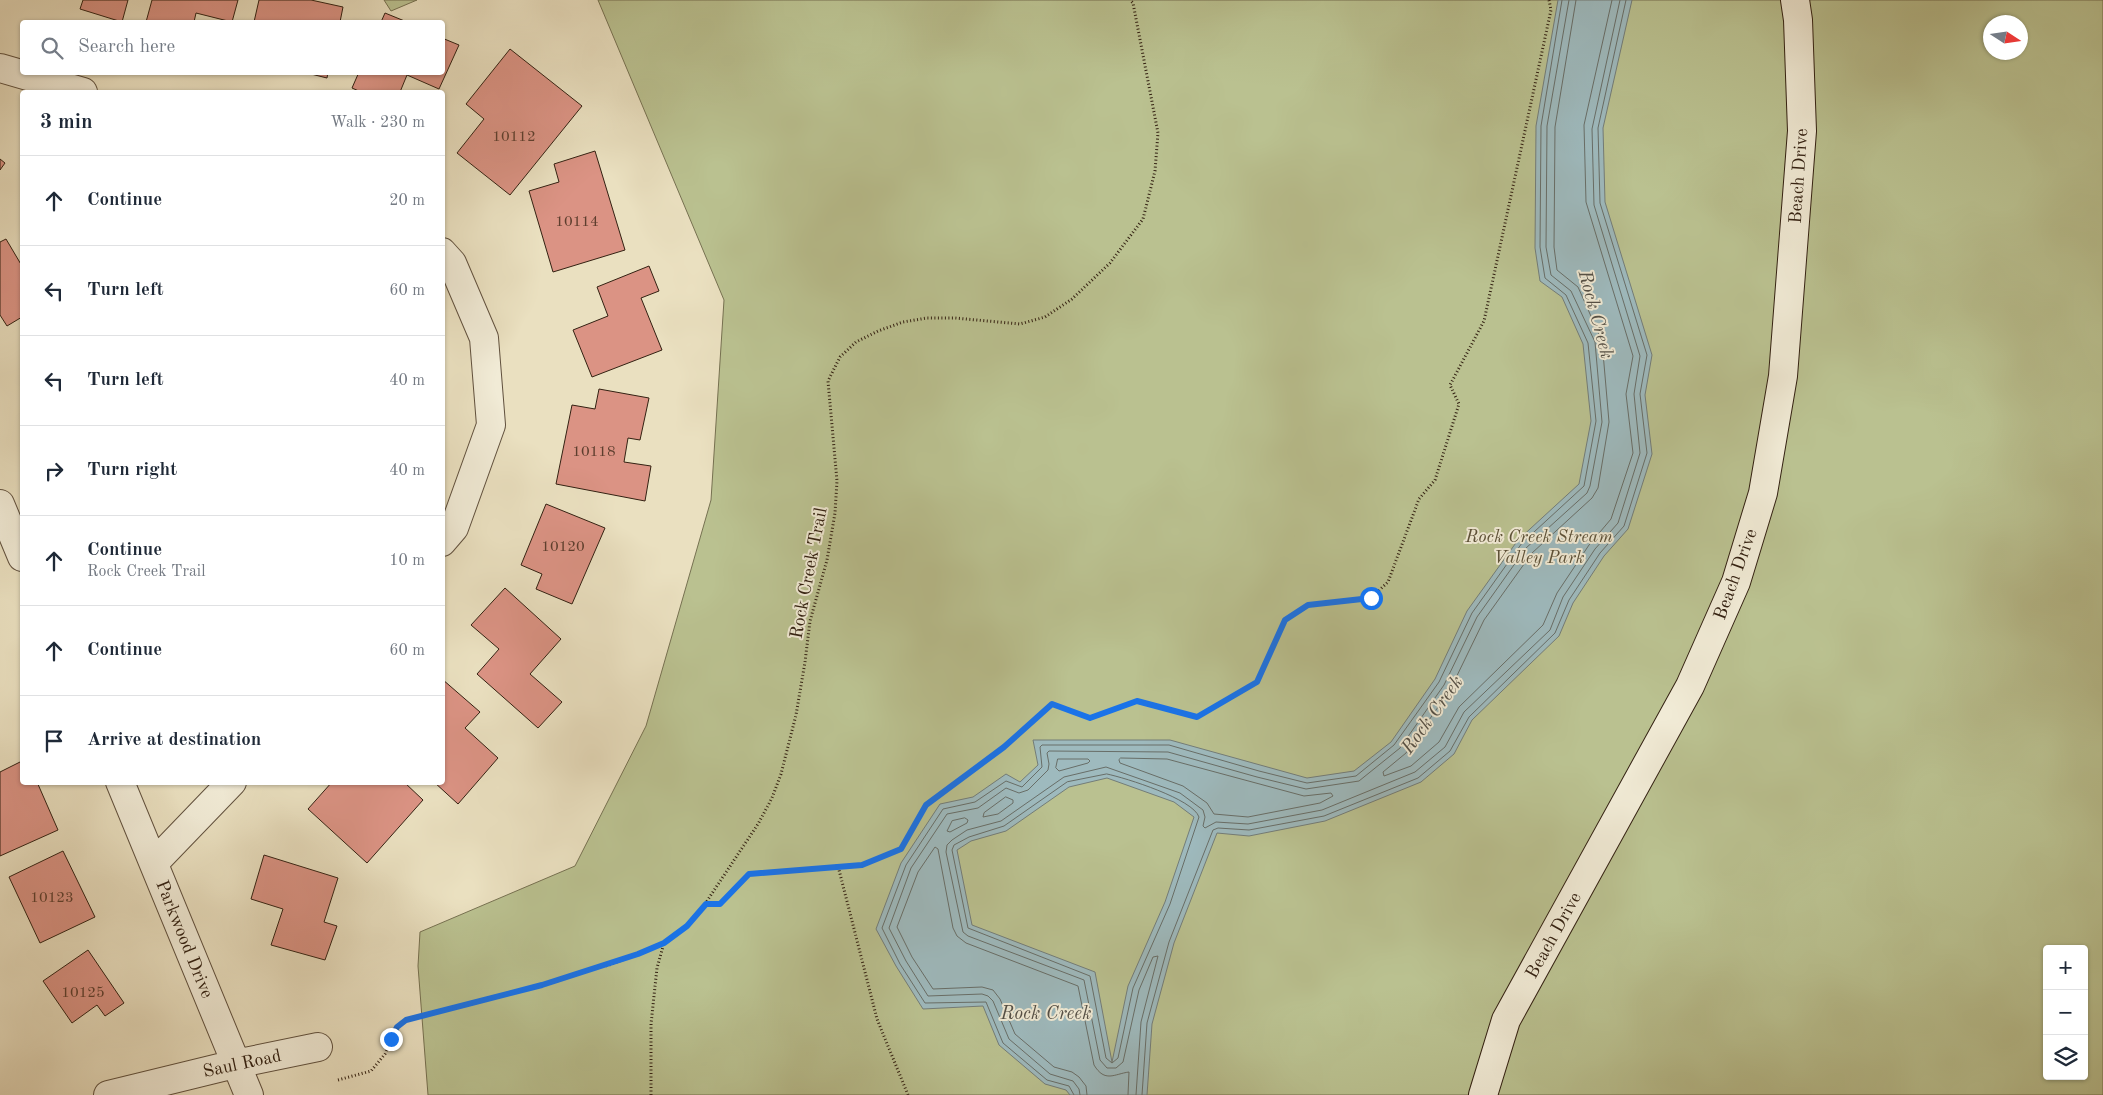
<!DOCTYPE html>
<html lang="en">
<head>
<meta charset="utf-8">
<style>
  body { margin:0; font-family:"Old Standard TT",serif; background:#f2f2f3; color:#1f2937 }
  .controls { position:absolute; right:15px; bottom:15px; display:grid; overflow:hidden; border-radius:5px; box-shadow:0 1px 4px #0004 }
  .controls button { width:45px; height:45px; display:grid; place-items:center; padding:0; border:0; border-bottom:1px solid #e0e1e3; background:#fff; color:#1f2937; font:25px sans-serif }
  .compass { position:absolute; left:1983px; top:15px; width:45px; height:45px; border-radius:50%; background:#fff; box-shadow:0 1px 4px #0004; rotate:102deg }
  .stop { position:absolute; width:15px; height:15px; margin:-11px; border:4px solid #1a73e8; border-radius:50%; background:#fff }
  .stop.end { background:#1a73e8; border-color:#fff; box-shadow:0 1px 5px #0008 }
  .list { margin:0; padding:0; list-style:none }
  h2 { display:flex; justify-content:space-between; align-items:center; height:65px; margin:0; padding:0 20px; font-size:21px }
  h2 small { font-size:16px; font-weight:400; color:#747a83 }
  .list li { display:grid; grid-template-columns:32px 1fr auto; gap:15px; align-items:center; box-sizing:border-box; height:90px; padding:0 20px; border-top:1px solid #e0e1e3 }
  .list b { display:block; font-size:19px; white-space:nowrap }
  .list p { margin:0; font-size:16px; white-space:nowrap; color:#747a83 }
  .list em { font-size:16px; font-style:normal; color:#747a83 }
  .icon { flex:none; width:28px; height:28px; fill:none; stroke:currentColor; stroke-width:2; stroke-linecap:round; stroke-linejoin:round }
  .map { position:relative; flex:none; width:2103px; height:1095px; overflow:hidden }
  .search { position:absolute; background:#fff; box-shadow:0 1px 4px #0004; left:20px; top:20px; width:425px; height:55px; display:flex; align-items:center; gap:12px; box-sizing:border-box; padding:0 18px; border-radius:5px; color:#747a83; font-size:19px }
  .panel { position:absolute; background:#fff; box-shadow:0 1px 4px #0004; left:20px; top:90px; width:425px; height:695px; border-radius:5px }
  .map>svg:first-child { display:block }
  .green { fill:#bac190; stroke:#767151; fill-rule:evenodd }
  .water { fill:#9ebabe; stroke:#737d79; fill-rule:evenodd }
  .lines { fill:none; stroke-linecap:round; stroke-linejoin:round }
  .shore { stroke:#686e68; stroke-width:1 }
  .building { fill:#db9384; stroke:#332112 }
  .street-casing { stroke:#61513e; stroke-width:30 }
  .secondary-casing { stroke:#332112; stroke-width:30 }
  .path { stroke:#332112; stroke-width:3; stroke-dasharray:1 2.5; stroke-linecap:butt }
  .street { stroke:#f1ebd6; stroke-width:28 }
  .secondary { stroke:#f1ebd6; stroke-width:28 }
  .route { stroke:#1a73e8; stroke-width:6 }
  .labels { text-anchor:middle; stroke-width:4; stroke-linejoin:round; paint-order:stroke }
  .number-label { font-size:15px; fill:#5d3e2e }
  .street-label { font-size:18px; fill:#332112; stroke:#f1ebd6 }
  .park-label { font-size:18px; font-style:italic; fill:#5c5138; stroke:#f1ebd6 }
  .water-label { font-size:19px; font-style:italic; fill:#534f46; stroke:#f1ebd6 }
</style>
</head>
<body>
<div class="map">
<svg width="2103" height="1095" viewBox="0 0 2103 1095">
  <rect width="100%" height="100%" fill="#eae0c0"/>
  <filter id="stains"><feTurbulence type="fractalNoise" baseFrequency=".004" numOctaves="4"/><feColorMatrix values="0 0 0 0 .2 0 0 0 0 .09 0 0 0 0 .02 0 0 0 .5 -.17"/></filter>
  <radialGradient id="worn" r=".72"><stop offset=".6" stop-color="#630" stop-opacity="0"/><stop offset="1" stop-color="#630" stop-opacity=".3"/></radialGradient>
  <path class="green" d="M 384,0 L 417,0 L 391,11 Z
    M 598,0 L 2103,0 L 2103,1095 L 428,1095 L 418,966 L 420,932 L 575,866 L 646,726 L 711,500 L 724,300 ZM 1990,22 L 2020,22 L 2020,52 L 1990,52 ZM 2047,949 L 2084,949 L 2084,1076 L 2047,1076 Z"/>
  <path class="water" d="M 1558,0 L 1632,0 L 1603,128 L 1605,202 L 1652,355 L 1645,395 L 1652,454 L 1628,529 L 1604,556 L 1573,603 L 1559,636 L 1472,720 L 1454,754 L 1421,782 L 1325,821 L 1249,836 L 1217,833 L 1174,943 L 1152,1024 L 1147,1095 L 1070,1095 L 1066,1090 L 1045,1084 L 999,1045 L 983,1006 L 923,1009 L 896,966 L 876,929 L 901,863 L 940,804 L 973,797 L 1006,774 L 1020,782 L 1038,765 L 1033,740 L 1170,740 L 1307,778 L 1354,771 L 1391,742 L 1435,679 L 1467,611 L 1518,540 L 1579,484 L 1591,421 L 1583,344 L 1562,297 L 1540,281 L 1535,248 L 1536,126 ZM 1107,778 L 1174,802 L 1194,817 L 1165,902 L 1128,986 L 1112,1062 L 1095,972 L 972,925 L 957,850 L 971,841 L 1006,831 L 1069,787 Z"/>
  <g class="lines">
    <path class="shore" d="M 1576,0 L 1555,127 L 1554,247 L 1557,270 L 1578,287 L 1602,341 L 1609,422 L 1598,488 L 1592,498 L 1532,553 L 1484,620 L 1450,690 L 1406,753 L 1383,772 L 1384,776 L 1411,766 L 1439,742 L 1459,707 L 1543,625 L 1557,593 L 1589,545 L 1611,519 L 1633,453 L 1626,394 L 1633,356 L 1586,202 L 1584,125 L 1612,0
      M 1121,758 L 1167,759 L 1304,796 L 1331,793 L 1333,796 L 1320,803 L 1248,817 L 1214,814 L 1207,803 L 1183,786 L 1120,763 L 1119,760 Z
      M 1058,759 L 1088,759 L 1090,761 L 1088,763 L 1059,771 L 1056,768 Z
      M 1107,774 C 1126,778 1193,799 1199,817 L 1170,904 L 1133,988 L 1118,1058 L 1112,1063 L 1106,1058 L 1090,976 L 968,928 L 952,850 L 954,845 L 969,837 L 1004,826 L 1067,782 Z
      M 1006,797 L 1013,800 L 1013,803 L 998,814 L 983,817 L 984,813 Z
      M 965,818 L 968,820 L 967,823 L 950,832 L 947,831 L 952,821 Z
      M 1074,1095 L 1069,1086 L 1047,1080 L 1003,1043 L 986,1002 L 925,1003 L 900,964 L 882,928 L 906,865 L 943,809 L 975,802 L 1006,781 L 1022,787 L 1042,767 L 1040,747 L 1042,745 L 1169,745 L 1259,771 L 1307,783 L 1356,776 L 1394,745 L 1439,682 L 1472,613 L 1522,543 L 1584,486 L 1596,421 L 1588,343 L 1566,295 L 1545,278 L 1540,247 L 1541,126 L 1562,0
      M 1080,1095 L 1079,1089 L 1073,1081 L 1050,1074 L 1009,1039 L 993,1001 L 988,996 L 982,994 L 928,996 L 906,961 L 889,928 L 911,868 L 947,814 L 978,808 L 1006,788 L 1019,793 L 1028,790 L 1048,770 L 1049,764 L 1047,753 L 1049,751 L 1168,752 L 1257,777 L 1306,789 L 1359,781 L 1400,748 L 1444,685 L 1477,617 L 1526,548 L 1587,493 L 1590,486 L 1602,422 L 1595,342 L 1571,291 L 1551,275 L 1546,247 L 1547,126 L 1569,0
      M 1087,1095 L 1086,1086 L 1079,1077 L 1072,1072 L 1054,1067 L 1015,1034 L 1000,999 L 993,990 L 982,987 L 933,989 L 912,957 L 897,927 L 918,872 L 935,847 L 938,849 L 953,928 L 957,936 L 966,943 L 1078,986 L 1094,1065 C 1105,1083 1114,1074 1129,1072 L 1128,1095
      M 1136,1095 L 1141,1022 L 1158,956 L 1153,957 L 1139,990 L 1123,1062 L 1116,1068 L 1107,1068 L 1100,1060 L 1084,980 L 968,936 L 963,932 L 946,852 L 947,845 L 952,840 L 967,830 L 1001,821 L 1064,777 L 1106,767 L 1180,793 L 1203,810 L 1205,817 L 1203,826 L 1205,828 L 1216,822 L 1248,824 L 1322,810 L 1415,772 L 1445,747 L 1464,712 L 1550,630 L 1563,597 L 1595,549 L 1618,523 L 1640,453 L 1634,394 L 1640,356 L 1594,205 L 1592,129 L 1620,0
      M 1142,1095 L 1147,1023 L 1169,942 L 1213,830 L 1218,828 L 1249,830 L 1324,816 L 1418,778 L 1450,751 L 1469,717 L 1555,633 L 1569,600 L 1600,553 L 1624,526 L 1647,453 L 1640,394 L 1647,355 L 1600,203 L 1598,128 L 1626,0"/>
  </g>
  <path class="building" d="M 83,0 L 128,0 L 122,22 L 80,9 Z
    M 152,0 L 238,0 L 232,22 L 196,13 L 194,22 L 146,22 Z
    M 259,0 L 311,0 L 343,7 L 340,22 L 254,22 Z
    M 385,13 L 407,22 L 381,22 Z
    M 442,38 L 459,45 L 439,89 L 407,75 L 400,92 L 361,92 L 352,88 L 359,72 L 442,72 Z
    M 510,49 L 582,106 L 510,195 L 457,153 L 484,119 L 466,104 Z
    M 303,72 L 328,72 L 327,78 Z
    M 595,151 L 625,250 L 553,272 L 529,191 L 559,182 L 554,164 Z
    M 0,159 L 5,163 L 0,170 Z
    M 6,239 L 22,266 L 22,317 L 7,326 L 0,315 L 0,242 Z
    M 649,266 L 659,291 L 641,298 L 662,350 L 592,377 L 573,330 L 608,316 L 597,287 Z
    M 599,389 L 649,398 L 640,440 L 628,438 L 624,462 L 651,466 L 645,501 L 556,484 L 572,405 L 595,409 Z
    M 546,504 L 605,528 L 572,604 L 536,589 L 542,574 L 521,565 Z
    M 505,588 L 561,639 L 530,674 L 562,702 L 538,728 L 477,674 L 499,649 L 471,625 Z
    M 442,679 L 480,712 L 465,728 L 498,758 L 458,804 L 434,782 L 442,782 Z
    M 22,761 L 22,782 L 37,782 L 58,830 L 0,856 L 0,772 Z
    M 332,782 L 404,782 L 423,800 L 367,863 L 308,809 Z
    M 63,851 L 95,917 L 40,943 L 9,877 Z
    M 264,855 L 338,878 L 324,922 L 337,926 L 325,960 L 271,945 L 283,909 L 251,899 Z
    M 88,950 L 124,1003 L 105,1016 L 97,1005 L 72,1023 L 43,981 Z"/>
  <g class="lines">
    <defs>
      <path id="street" d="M 0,68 L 83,92
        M 442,252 L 452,263 L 484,338 L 491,425 L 454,528 L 442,542
        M 0,504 L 22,557
        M 120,782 L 249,1095
        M 154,863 L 232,782
        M 108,1095 L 235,1064 L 318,1047"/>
      <path id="secondary" d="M 1483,1095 L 1506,1020 L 1690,686 L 1736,582 L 1763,493 L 1783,376 L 1802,131 L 1798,20 L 1795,0"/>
    </defs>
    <use href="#street" class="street-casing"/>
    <use href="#secondary" class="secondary-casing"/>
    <path class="path" d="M 705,904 L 720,904 L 749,874 L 838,866
      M 338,1080 L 371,1071 L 385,1054 L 397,1027 L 406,1020 L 487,1000 L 612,964 L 664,943
      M 651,1095 L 651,1024 L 657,968 L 664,943 L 687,926 L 705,904 L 758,824 L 772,798 L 781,774 L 796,715 L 805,662 L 810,621 L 827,560 L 835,513 L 837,481 L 828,381 L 840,357 L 856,342 L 878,331 L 903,322 L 927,318 L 955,318 L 1020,324 L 1045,317 L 1072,299 L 1110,263 L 1143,219 L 1155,171 L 1158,133 L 1133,3 L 1130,0
      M 908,1095 L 877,1019 L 838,866 L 862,865 L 901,849 L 926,805 L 1004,747 L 1052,704 L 1090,718 L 1137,701 L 1197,717 L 1257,682 L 1285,620 L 1308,605 L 1371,598 L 1388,582 L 1419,499 L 1435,480 L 1459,404 L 1450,385 L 1484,321 L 1551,10 L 1549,0"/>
    <use href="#street" class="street"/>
    <use href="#secondary" class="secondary"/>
  </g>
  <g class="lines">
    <path class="route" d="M 391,1039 L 397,1027 L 406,1020 L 542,985 L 638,954 L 664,943 L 687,926 L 706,904 L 720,904 L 749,874 L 862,865 L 901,849 L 926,805 L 1004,747 L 1052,704 L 1090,718 L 1137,701 L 1197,717 L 1257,682 L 1285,620 L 1308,605 L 1371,598"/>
  </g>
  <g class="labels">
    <g class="number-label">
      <text x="514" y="141">10112</text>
      <text x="577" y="226">10114</text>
      <text x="594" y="456">10118</text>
      <text x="563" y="551">10120</text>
      <text x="52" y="902">10123</text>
      <text x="83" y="997">10125</text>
    </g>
    <g class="street-label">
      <text transform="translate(1798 176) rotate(-86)" y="6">Beach Drive</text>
      <text transform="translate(808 573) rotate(-79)" y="6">Rock Creek Trail</text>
      <text transform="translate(1735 574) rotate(-70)" y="6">Beach Drive</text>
      <text transform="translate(1553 935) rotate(-61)" y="6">Beach Drive</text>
      <text transform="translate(185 939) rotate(68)" y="6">Parkwood Drive</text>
      <text transform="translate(242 1063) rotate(-12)" y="6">Saul Road</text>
    </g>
    <g class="park-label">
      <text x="1539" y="542">Rock Creek Stream<tspan x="1539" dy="21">Valley Park</tspan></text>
    </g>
    <g class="water-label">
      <text transform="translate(1597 314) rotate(75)" y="7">Rock Creek</text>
      <text transform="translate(1431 714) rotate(-54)" y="7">Rock Creek</text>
      <text x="1046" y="1019">Rock Creek</text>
    </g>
  </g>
  <rect width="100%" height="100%" filter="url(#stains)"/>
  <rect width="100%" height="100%" fill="url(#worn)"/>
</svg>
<div class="controls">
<button>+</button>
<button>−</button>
<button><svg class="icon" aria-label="layers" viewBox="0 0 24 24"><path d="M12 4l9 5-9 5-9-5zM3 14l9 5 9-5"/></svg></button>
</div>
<svg class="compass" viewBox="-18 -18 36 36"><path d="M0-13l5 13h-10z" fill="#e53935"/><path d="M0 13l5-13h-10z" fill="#747a83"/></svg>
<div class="stop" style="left:1371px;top:598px"></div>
<div class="stop end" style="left:391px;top:1039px"></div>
<div class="search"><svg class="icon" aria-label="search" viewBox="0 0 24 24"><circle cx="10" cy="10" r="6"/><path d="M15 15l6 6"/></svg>Search here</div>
<section class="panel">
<h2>3 min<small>Walk · 230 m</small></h2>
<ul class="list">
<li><svg class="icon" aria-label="ahead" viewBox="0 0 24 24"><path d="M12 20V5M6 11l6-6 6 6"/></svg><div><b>Continue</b></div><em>20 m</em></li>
<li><svg class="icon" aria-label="left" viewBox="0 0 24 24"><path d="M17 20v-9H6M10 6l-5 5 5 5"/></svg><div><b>Turn left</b></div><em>60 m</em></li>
<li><svg class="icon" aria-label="left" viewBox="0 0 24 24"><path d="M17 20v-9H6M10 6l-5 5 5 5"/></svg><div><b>Turn left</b></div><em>40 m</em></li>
<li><svg class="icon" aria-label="right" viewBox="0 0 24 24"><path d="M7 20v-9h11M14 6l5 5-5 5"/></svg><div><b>Turn right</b></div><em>40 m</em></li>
<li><svg class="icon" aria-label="ahead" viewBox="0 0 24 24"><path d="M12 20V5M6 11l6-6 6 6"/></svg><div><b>Continue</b><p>Rock Creek Trail</p></div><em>10 m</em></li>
<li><svg class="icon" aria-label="ahead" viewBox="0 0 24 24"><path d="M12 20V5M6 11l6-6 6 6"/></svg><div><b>Continue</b></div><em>60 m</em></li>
<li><svg class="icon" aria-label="arrive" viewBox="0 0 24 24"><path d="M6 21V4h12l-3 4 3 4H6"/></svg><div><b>Arrive at destination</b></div></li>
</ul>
</section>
</div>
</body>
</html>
